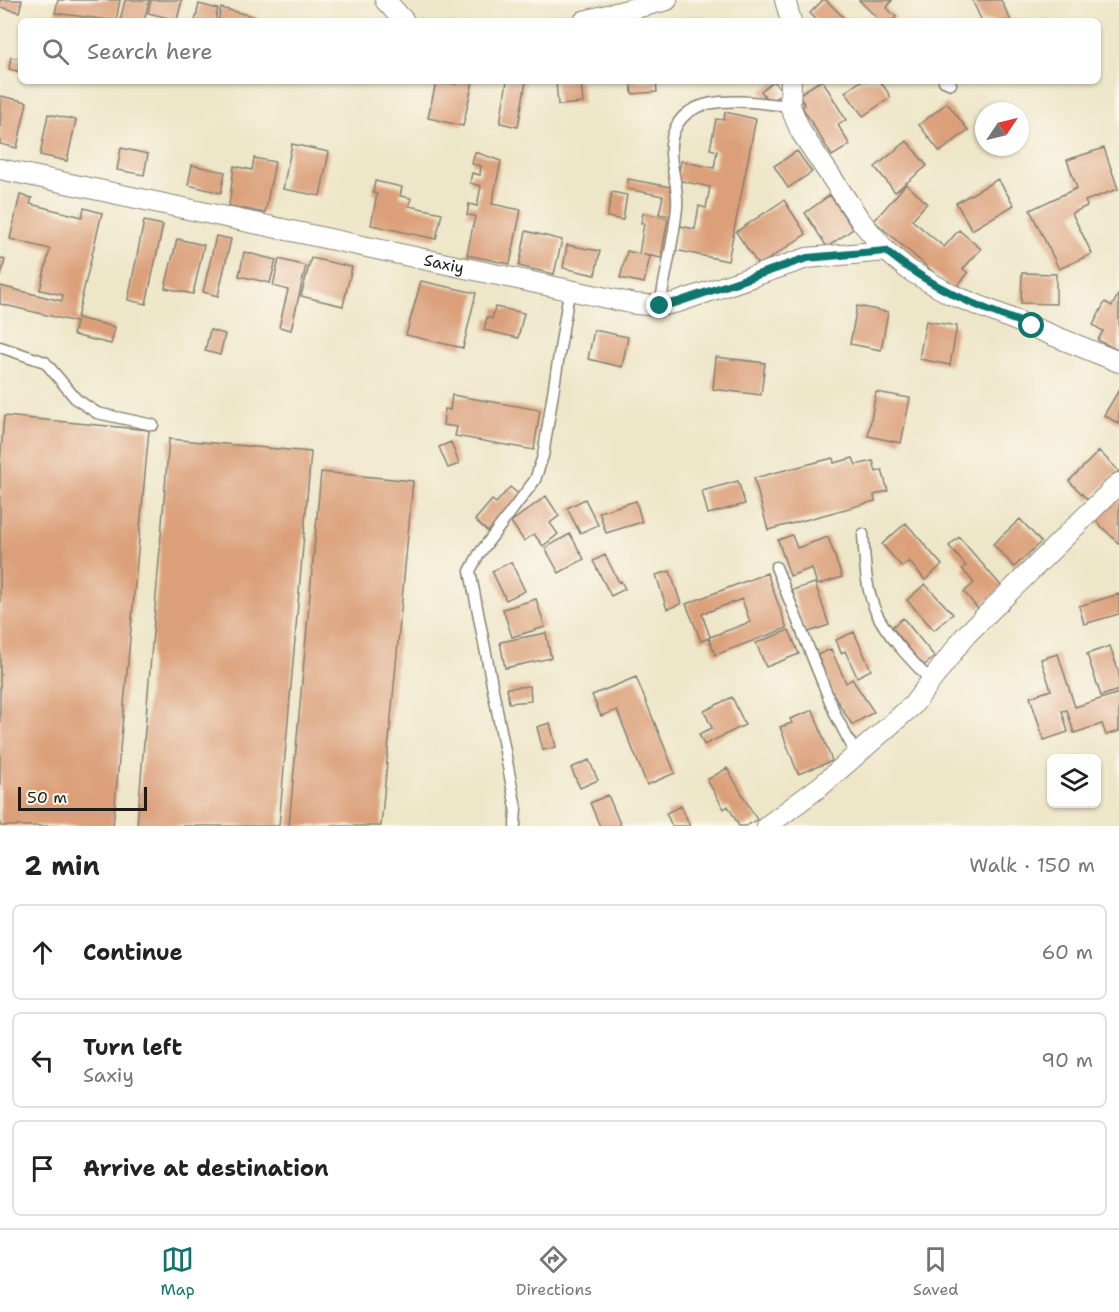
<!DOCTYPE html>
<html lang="en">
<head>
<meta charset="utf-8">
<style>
  body { margin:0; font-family:"Shantell Sans",sans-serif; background:#f2f2f2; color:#222 }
  .controls { position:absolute; right:18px; bottom:18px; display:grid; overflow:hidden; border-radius:9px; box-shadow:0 2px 4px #0004 }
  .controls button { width:54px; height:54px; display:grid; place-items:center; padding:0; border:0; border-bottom:2px solid #e0e0e0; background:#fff; color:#222; font:30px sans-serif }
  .compass { position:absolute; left:975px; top:102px; width:54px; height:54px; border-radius:50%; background:#fff; box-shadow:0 2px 4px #0004; rotate:55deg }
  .scale { position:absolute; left:18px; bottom:15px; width:129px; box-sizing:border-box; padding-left:6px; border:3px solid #1c1c1c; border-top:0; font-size:16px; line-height:21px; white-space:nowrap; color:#1c1c1c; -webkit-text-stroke:4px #fbf7ec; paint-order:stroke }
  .stop { position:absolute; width:18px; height:18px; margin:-14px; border:4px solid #0f766e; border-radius:50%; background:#fff }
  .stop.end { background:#0f766e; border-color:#fff; box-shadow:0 2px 6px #0008 }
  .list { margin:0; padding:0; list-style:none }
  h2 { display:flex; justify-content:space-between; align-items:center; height:78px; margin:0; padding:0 24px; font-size:26px }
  h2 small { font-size:20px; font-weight:400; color:#767676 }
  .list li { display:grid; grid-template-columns:39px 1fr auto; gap:18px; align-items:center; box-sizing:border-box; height:96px; margin:0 12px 12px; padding:0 12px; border:2px solid #e0e0e0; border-radius:9px }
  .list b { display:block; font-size:22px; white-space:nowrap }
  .list p { margin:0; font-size:20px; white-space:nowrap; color:#767676 }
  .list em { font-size:20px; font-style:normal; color:#767676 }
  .icon { flex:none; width:33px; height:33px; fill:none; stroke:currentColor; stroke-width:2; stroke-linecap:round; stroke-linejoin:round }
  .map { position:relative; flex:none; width:1119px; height:826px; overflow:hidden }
  .search { position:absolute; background:#fff; box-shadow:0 2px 4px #0004; left:18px; right:18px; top:18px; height:66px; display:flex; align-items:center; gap:15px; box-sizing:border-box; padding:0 21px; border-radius:9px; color:#767676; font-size:22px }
  .sheet { height:402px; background:#fff }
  nav { display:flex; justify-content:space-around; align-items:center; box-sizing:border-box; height:84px; border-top:2px solid #e0e0e0; background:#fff; font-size:16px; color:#767676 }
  nav a { display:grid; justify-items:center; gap:3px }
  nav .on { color:#0f766e }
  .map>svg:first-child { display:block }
  .building { fill:#dba07a; fill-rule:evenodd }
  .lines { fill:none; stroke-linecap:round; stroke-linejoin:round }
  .service-casing { stroke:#858172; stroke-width:13 }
  .minor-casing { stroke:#858172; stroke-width:22 }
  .service { stroke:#fff; stroke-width:10 }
  .minor { stroke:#fff; stroke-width:20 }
  .route { stroke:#0f766e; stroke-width:8 }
  .labels { text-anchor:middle; stroke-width:6; stroke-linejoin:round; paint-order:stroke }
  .street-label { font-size:16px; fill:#1c1c1c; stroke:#fbf7ec }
</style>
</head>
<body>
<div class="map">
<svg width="1119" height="826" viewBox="0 0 1119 826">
  <rect width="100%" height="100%" fill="#fbf7ec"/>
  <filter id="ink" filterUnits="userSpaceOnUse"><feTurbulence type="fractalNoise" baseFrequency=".0167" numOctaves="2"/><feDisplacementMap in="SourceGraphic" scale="12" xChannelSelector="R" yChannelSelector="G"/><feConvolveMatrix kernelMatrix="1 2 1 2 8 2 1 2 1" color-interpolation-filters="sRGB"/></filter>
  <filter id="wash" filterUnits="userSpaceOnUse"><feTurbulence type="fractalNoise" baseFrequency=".008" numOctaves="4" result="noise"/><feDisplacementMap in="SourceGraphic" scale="24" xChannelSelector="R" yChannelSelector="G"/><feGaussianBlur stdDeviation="1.35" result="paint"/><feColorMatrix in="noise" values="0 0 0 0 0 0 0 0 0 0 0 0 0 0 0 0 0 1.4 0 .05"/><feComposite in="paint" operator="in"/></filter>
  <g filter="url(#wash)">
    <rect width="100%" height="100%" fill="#eee6c8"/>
    <g id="blocks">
      <path class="building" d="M 0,0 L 22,0 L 19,12 L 0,7 Z
        M 58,0 L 120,0 L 116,21 L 55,13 Z
        M 125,0 L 149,0 L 144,21 L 120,21 Z
        M 151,0 L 182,0 L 177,20 L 148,13 Z
        M 823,0 L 826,0 L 847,21 L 817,21 L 810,13 Z
        M 859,0 L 892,0 L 887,8 L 896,17 L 892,21 L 880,21 Z
        M 972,0 L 1001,0 L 1011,21 L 982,21 Z
        M 199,4 L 218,9 L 215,21 L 195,21 Z
        M 221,8 L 256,17 L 255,21 L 218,21 Z
        M 11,57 L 21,59 L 21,72 L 9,69 Z
        M 447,81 L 456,84 L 457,81 L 473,81 L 463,126 L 428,118 L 436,82 L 446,84 Z
        M 507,81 L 526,81 L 518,127 L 500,123 Z
        M 556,81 L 581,81 L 583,103 L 558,105 Z
        M 631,81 L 656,81 L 657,92 L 632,94 Z
        M 774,81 L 783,92 L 769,103 L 761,91 Z
        M 820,81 L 823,81 L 846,120 L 838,125 L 850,145 L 832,156 L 802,107 L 805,105 L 798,95 Z
        M 861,81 L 880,81 L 891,97 L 863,116 L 845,92 Z
        M 1,96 L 27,102 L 17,148 L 0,144 Z
        M 947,103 L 968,130 L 940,152 L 919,125 Z
        M 725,112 L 756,119 L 728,261 L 675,250 L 680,226 L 695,229 L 699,206 L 706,208 L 710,187 L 677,180 L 681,161 L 714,168 L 717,151 L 710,149 L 716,119 L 724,120 Z
        M 48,114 L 76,120 L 67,161 L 40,155 Z
        M 907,141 L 927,166 L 895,192 L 875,167 Z
        M 292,144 L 329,152 L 320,196 L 283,189 Z
        M 121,148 L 148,154 L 144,175 L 117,170 Z
        M 1104,148 L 1118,189 L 1085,201 L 1087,206 L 1072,213 L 1092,254 L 1059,269 L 1030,210 L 1077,188 L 1067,160 Z
        M 797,151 L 812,172 L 788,188 L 774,166 Z
        M 475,152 L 501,161 L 492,204 L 521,210 L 510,264 L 467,255 L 475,216 L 467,215 L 469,204 L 477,206 L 481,186 L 470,183 L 472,173 L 480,175 L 481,166 L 472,164 Z
        M 254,158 L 275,162 L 265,213 L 229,206 L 234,166 L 252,170 Z
        M 192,165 L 225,172 L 221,193 L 188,185 Z
        M 628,179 L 676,188 L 671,216 L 659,214 L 663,196 L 627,189 Z
        M 998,179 L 1014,205 L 972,230 L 956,203 Z
        M 375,181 L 402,187 L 400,196 L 411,198 L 409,206 L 442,213 L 436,239 L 371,225 L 377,194 L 373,193 Z
        M 906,184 L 927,203 L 912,220 L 944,247 L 959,230 L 981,249 L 963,269 L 968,273 L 954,290 L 874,221 Z
        M 612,192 L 627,195 L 623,220 L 607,217 Z
        M 20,195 L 32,198 L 30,204 L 82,217 L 84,208 L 102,213 L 77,318 L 115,327 L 111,344 L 73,335 L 76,322 L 0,304 L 0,286 L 62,301 L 63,295 L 40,290 L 50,249 L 10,239 Z
        M 830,195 L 853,229 L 827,247 L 805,213 Z
        M 784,200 L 806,234 L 759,266 L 736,232 Z
        M 643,213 L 668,218 L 661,258 L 643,254 L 650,257 L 644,283 L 620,278 L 627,251 L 639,254 L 644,223 L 641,223 Z
        M 144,221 L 163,225 L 146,304 L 128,300 Z
        M 526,231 L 562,240 L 554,274 L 519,266 Z
        M 216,236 L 231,239 L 218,296 L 203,292 Z
        M 177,239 L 204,245 L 193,294 L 165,288 Z
        M 567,245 L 600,251 L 595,275 L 563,268 Z
        M 244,252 L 276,260 L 270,283 L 239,276 Z
        M 0,258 L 5,260 L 1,276 L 0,276 Z
        M 311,258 L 352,267 L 343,306 L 301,296 Z
        M 279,259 L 306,266 L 291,330 L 279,327 L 288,290 L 273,286 Z
        M 1022,273 L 1056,274 L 1056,304 L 1021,303 Z
        M 421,281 L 476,293 L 463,348 L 406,335 Z
        M 1119,293 L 1119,351 L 1098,340 L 1103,331 L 1093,325 L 1105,302 L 1112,306 Z
        M 857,306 L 888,312 L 881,350 L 850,344 Z
        M 495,307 L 524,313 L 518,338 L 484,330 L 487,317 L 492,319 Z
        M 926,321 L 957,326 L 950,365 L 919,359 Z
        M 210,330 L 225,334 L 220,355 L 205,351 Z
        M 594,330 L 628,337 L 622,367 L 588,359 Z
        M 716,357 L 765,363 L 761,395 L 713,389 Z
        M 1119,390 L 1119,424 L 1104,415 Z
        M 876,392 L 910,398 L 901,443 L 868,436 Z
        M 452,395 L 540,410 L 534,450 L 455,436 L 457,427 L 443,425 L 445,409 L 450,410 Z
        M 4,416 L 149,430 L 113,826 L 0,826 L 0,463 Z
        M 169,439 L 311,452 L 279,826 L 137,826 Z
        M 451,442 L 459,464 L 448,468 L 439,447 Z
        M 1099,451 L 1119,471 L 1089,501 L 1069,481 Z
        M 833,458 L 834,463 L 853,458 L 856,465 L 873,461 L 876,472 L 882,470 L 888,491 L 874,495 L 875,501 L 768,530 L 754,478 Z
        M 321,472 L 413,481 L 381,826 L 289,826 Z
        M 738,481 L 745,504 L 708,514 L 702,491 Z
        M 510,487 L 521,496 L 488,532 L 475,520 L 492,500 L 496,503 Z
        M 1119,491 L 1119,544 L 1092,517 Z
        M 546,496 L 559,516 L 550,523 L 558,534 L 543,546 L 534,534 L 524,541 L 511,522 Z
        M 585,499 L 598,525 L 580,533 L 567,508 Z
        M 636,501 L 642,522 L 606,533 L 599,512 Z
        M 1020,519 L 1041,542 L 1014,567 L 993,544 Z
        M 906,523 L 942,565 L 925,580 L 909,561 L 902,567 L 882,544 Z
        M 570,534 L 584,559 L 559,573 L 545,548 Z
        M 792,535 L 797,548 L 828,537 L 842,577 L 817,585 L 812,568 L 790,576 L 778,540 Z
        M 959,537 L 1003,588 L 978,609 L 964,592 L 974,583 L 962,569 L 966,566 L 949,546 Z
        M 605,555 L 619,582 L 621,581 L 625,589 L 611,596 L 593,561 Z
        M 511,562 L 525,591 L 506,600 L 492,571 Z
        M 670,571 L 681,604 L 667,609 L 656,575 Z
        M 767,573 L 787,628 L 715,655 L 709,638 L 701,641 L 686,604 ZM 742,599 L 750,622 L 710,637 L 702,614 Z
        M 815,583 L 829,625 L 806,633 L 792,590 Z
        M 925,584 L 953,614 L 934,630 L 907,600 Z
        M 1119,594 L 1119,614 L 1084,624 L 1079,606 Z
        M 536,599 L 545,627 L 512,637 L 503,609 Z
        M 903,618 L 935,657 L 923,666 L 892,627 Z
        M 789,630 L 799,654 L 766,667 L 756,643 Z
        M 854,632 L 871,670 L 857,677 L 845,651 L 841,653 L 836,640 Z
        M 546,633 L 551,658 L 505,668 L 500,642 Z
        M 1110,646 L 1119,673 L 1119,690 L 1101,696 L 1087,654 Z
        M 831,649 L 846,683 L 852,679 L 874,712 L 852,725 L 832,692 L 815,656 Z
        M 1058,654 L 1075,707 L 1119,693 L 1119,731 L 1106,735 L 1102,724 L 1074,733 L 1067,710 L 1062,711 L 1068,732 L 1044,740 L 1030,697 L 1051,690 L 1041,659 Z
        M 636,677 L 675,773 L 647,785 L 617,710 L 601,716 L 592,695 Z
        M 530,686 L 531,701 L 509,703 L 507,688 Z
        M 732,697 L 745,725 L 704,745 L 699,734 L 712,728 L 704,711 Z
        M 813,710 L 832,761 L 798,774 L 780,727 L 792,723 L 790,719 Z
        M 550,723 L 556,747 L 543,750 L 537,727 Z
        M 589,760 L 598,780 L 580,788 L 571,768 Z
        M 727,768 L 757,820 L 746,826 L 739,826 L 728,806 L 724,809 L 707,780 Z
        M 608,795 L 621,826 L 600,826 L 590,803 Z
        M 681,806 L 690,826 L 672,826 L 666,813 Z"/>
    </g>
  </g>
  <g filter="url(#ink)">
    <use href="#blocks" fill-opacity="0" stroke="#858172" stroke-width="1.5"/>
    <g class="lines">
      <defs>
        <path id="service" d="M 944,81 L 951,84
          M 660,306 C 665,273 674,240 677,207 C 679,185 669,165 671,144 C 678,86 751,103 790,106
          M 0,347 L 45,362 L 76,399 L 97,413 L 153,425
          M 863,534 C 865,560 865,588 876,612 C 887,636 914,663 932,682
          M 776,567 L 836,716 L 857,756
          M 515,826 L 516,808 L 470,571 L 479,554 L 535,480 L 543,456 L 569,292"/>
        <g id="minor">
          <path d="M 385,0 L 404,21"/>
          <path d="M 785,0 L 791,21"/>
          <path d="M 584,21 L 667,0"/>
          <path d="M 791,81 L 790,106 L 801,132 L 860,220 L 886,251 L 909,270 L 950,294 L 1119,362"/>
          <path id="s1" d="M 0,169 L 635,304 L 660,306 L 678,302 L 807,258 L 886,251"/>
          <path d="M 767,826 L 822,785 L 913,705 L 965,636 L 1119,483"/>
        </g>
      </defs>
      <use href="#service" class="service-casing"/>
      <use href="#minor" class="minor-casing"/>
      <use href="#service" class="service"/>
      <use href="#minor" class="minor"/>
    </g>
  </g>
  <g class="lines" filter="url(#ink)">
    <path class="route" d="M 660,306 L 678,302 L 807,258 L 886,251 C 930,287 978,308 1032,326"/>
  </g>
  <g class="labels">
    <g class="street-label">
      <text dy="6" stroke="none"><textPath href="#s1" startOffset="454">Saxiy</textPath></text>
    </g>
  </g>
</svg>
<div class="controls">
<button><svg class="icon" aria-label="layers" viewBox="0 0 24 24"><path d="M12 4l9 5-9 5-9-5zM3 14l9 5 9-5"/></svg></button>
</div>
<svg class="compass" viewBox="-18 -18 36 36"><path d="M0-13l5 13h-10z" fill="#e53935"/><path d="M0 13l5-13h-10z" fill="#767676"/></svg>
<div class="scale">50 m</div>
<div class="stop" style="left:1032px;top:326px"></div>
<div class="stop end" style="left:660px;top:306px"></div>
<div class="search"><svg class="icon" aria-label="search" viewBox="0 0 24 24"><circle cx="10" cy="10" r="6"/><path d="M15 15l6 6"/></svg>Search here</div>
</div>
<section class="sheet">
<h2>2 min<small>Walk · 150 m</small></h2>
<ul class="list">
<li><svg class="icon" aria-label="ahead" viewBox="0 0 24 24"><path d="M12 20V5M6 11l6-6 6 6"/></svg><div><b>Continue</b></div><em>60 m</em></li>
<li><svg class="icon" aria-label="left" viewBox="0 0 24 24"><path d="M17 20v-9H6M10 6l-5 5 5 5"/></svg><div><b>Turn left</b><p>Saxiy</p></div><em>90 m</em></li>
<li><svg class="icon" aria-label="arrive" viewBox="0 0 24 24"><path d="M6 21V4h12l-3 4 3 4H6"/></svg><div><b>Arrive at destination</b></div></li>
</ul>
</section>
<nav>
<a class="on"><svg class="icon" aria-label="map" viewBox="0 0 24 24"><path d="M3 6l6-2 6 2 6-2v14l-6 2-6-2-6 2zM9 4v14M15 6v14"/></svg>Map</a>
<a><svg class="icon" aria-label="directions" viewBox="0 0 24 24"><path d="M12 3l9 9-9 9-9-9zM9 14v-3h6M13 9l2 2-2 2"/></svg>Directions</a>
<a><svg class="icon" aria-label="saved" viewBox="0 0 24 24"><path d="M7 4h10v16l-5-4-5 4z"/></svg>Saved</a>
</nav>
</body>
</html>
